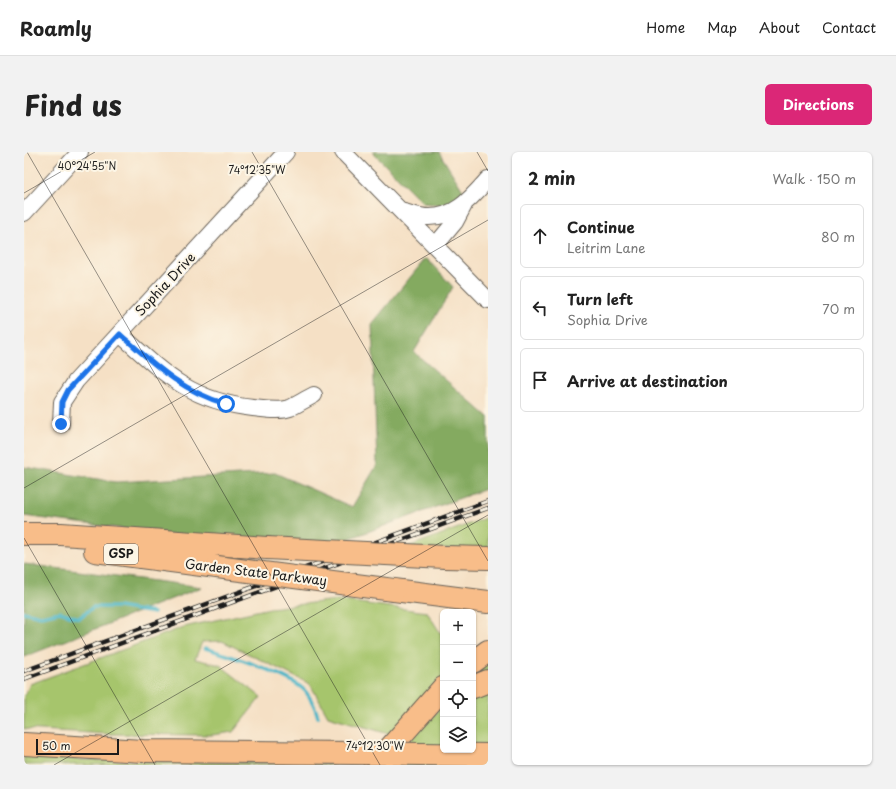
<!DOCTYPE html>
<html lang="en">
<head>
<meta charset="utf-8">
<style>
  body { margin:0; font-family:"Playpen Sans",sans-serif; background:#f2f2f2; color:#222 }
  .controls { position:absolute; right:12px; bottom:12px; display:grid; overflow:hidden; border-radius:6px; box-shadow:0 1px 3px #0004 }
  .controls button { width:36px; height:36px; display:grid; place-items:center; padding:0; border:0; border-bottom:1px solid #e0e0e0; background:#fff; color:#222; font:20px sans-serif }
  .scale { position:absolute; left:12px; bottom:10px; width:83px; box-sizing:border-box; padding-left:4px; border:2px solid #1c1c1c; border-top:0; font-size:11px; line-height:14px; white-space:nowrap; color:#1c1c1c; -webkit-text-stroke:3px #fcf5e5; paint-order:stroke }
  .stop { position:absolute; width:12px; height:12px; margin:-9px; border:3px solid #1a73e8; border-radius:50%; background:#fff }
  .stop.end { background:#1a73e8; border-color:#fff; box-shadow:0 1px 4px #0008 }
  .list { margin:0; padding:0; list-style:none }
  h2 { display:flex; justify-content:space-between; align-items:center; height:52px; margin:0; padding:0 16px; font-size:17px }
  h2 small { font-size:13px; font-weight:400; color:#767676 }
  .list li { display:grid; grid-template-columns:26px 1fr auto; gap:12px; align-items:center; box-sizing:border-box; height:64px; margin:0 8px 8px; padding:0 8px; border:1px solid #e0e0e0; border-radius:6px }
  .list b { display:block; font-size:15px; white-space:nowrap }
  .list p { margin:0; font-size:13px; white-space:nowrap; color:#767676 }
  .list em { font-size:13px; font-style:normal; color:#767676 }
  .icon { flex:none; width:22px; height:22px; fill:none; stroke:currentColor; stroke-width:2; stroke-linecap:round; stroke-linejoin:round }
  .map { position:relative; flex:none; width:464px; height:613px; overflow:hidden; border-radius:6px }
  header { display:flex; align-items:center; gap:24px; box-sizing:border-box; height:56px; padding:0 20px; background:#fff; border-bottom:1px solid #e0e0e0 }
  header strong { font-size:19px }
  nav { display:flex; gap:22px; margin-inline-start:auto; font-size:14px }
  .intro { display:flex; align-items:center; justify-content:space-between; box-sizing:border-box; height:96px; padding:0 24px }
  h1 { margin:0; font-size:28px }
  .button { padding:10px 18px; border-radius:6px; background:#db2777; color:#fff; font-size:14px; font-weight:700 }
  main { display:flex; gap:24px; padding:0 24px }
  aside { flex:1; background:#fff; border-radius:6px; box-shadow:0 1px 3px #0004 }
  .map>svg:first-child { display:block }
  .green { fill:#a6c56c; stroke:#617044 }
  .forest { fill:#84aa60; stroke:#50633e }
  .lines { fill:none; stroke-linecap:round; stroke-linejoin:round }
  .stream { stroke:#4bb6c8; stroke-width:3.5 }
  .minor-casing { stroke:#686157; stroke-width:18 }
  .highway-casing { stroke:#686157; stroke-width:24 }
  .minor { stroke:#fff; stroke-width:16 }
  .highway { stroke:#f8bd89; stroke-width:22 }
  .rail-casing { stroke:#1c1c1c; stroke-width:4.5 }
  .rail { stroke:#fcf5e5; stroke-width:3; stroke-dasharray:9; stroke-linecap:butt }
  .highway-bridge-casing { stroke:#686157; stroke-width:24; stroke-linecap:butt }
  .highway-bridge { stroke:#f8bd89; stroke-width:22 }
  .route { stroke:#1a73e8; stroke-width:5 }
  .ticks { fill:none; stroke:#1c1c1c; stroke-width:1; stroke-opacity:0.45 }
  .labels { text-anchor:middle; stroke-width:4; stroke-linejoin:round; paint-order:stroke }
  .shield { fill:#fcf5e5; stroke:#5f5d58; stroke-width:1 }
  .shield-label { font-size:12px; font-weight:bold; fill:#1c1c1c }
  .street-label { font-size:13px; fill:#1c1c1c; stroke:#fcf5e5 }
  .ticks-label { font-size:10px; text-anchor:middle; fill:#1c1c1c; stroke:#fcf5e5; stroke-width:4; stroke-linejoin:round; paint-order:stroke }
</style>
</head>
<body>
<header>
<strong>Roamly</strong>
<nav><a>Home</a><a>Map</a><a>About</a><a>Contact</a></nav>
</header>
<div class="intro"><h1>Find us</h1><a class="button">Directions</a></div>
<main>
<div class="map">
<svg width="464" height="613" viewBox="0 0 464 613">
  <rect width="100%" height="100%" fill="#fcf5e5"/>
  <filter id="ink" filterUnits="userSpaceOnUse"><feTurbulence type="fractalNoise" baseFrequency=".025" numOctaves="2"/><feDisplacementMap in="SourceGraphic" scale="8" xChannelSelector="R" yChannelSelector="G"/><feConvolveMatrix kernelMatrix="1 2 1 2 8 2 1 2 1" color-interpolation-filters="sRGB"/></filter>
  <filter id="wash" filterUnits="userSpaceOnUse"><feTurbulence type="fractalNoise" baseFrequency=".012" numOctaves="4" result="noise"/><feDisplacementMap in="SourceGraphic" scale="16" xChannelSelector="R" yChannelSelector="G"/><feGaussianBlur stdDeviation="0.9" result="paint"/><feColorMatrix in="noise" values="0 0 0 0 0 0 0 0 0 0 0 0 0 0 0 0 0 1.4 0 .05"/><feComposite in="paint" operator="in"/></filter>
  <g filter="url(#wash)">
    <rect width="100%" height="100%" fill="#f5e0c5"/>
    <path class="green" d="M 464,365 L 464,397 L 378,397 Z
      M 313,448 L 403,460 L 419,485 L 419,529 L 368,583 L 304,564 L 286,532 L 198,489 L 178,490 L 171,507 L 196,513 L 237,545 L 209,580 L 188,583 L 84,582 L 0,577 L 0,545 L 6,532 L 160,475 L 246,456 Z
      M 464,509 L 464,613 L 363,613 L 419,553 L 419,598 L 449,598 L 449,523 Z
      M 0,603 L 61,608 L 310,612 L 0,613 Z"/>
    <path class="forest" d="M 348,0 L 415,0 L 441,42 L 424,54 L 399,51 Z
      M 402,106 L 429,135 L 390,200 L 464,265 L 464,336 L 302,395 L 249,396 L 0,364 L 0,315 L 92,330 L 251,321 L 328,355 L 353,313 L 348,172 Z
      M 0,412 L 178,435 L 0,505 Z"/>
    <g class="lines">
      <path class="stream" d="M 0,460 L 17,464 L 36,460 L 55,466 L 69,455 L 94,455 L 130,461
        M 181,496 C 203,503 269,523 282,540 C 287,547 292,557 294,565"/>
    </g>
  </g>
  <g filter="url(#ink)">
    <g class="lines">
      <defs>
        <path id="minor" d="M 319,0 L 464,148
          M 380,60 C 388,62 397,65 405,65 C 432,65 447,46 464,27
          M 0,61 L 56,0
          M 411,94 L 431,70 L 440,53
          M 96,182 C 140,222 167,249 229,256 C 240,257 255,260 266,256 C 274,252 282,247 290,243
          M 37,272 L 38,250 L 52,229 L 262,0"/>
        <path id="highway" d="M 0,382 L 37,382 L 243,396
          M 71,399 L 193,415
          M 421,405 L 464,406
          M 370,438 L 464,450
          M 449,510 L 464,499
          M 449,535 L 464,529
          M 0,592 L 119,599 L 330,601
          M 397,602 L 464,603
          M 351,613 L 419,536"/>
      </defs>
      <use href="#minor" class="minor-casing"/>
      <use href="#highway" class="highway-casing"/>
      <use href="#minor" class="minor"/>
      <use href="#highway" class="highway"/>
      <defs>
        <path id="rail" d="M 0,519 L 464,349
          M 0,527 L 464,356"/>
      </defs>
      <use href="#rail" class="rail-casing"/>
      <use href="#rail" class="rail"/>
      <defs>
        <path id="highway-bridge" d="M 243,396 L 421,405
          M 193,415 L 370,438
          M 330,601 L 397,602"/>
      </defs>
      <use href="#highway-bridge" class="highway-bridge-casing"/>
      <use href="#highway-bridge" class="highway-bridge"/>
    </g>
  </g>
  <g class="lines" filter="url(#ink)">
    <path class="route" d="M 37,272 L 38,250 L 44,238 L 96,182 C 130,212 157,239 202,252"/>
  </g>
  <path class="ticks" d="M 3,0 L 356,613M 228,0 L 464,409M 453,0 L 464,19M 0,41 L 71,0M 0,336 L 464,68M 0,386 L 131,613M 30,613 L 464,363"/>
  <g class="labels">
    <rect class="shield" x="80" y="392" width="34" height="20" rx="3"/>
    <g class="shield-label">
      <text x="97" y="406">GSP</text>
    </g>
    <g class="street-label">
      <text transform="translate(141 132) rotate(-47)" y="5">Sophia Drive</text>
      <text transform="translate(232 420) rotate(7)" y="5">Garden State Parkway</text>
    </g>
  </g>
  <g class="ticks-label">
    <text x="63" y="18">40°24'55"N</text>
    <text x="233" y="22">74°12'35"W</text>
    <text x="351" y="598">74°12'30"W</text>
  </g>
</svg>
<div class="controls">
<button>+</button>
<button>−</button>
<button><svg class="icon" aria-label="locate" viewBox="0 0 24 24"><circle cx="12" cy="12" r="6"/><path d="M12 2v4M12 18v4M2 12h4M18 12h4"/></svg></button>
<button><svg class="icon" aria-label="layers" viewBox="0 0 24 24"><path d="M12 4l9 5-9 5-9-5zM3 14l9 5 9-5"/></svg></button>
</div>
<div class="scale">50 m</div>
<div class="stop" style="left:202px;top:252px"></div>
<div class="stop end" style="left:37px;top:272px"></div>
</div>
<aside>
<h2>2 min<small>Walk · 150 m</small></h2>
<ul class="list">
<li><svg class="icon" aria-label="ahead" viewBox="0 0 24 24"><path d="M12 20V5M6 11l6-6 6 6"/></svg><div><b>Continue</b><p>Leitrim Lane</p></div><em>80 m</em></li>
<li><svg class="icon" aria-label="left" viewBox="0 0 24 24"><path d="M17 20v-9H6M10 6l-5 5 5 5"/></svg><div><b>Turn left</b><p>Sophia Drive</p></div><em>70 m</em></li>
<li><svg class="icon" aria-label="arrive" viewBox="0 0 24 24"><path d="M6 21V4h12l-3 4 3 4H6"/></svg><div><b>Arrive at destination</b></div></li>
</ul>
</aside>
</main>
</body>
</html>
